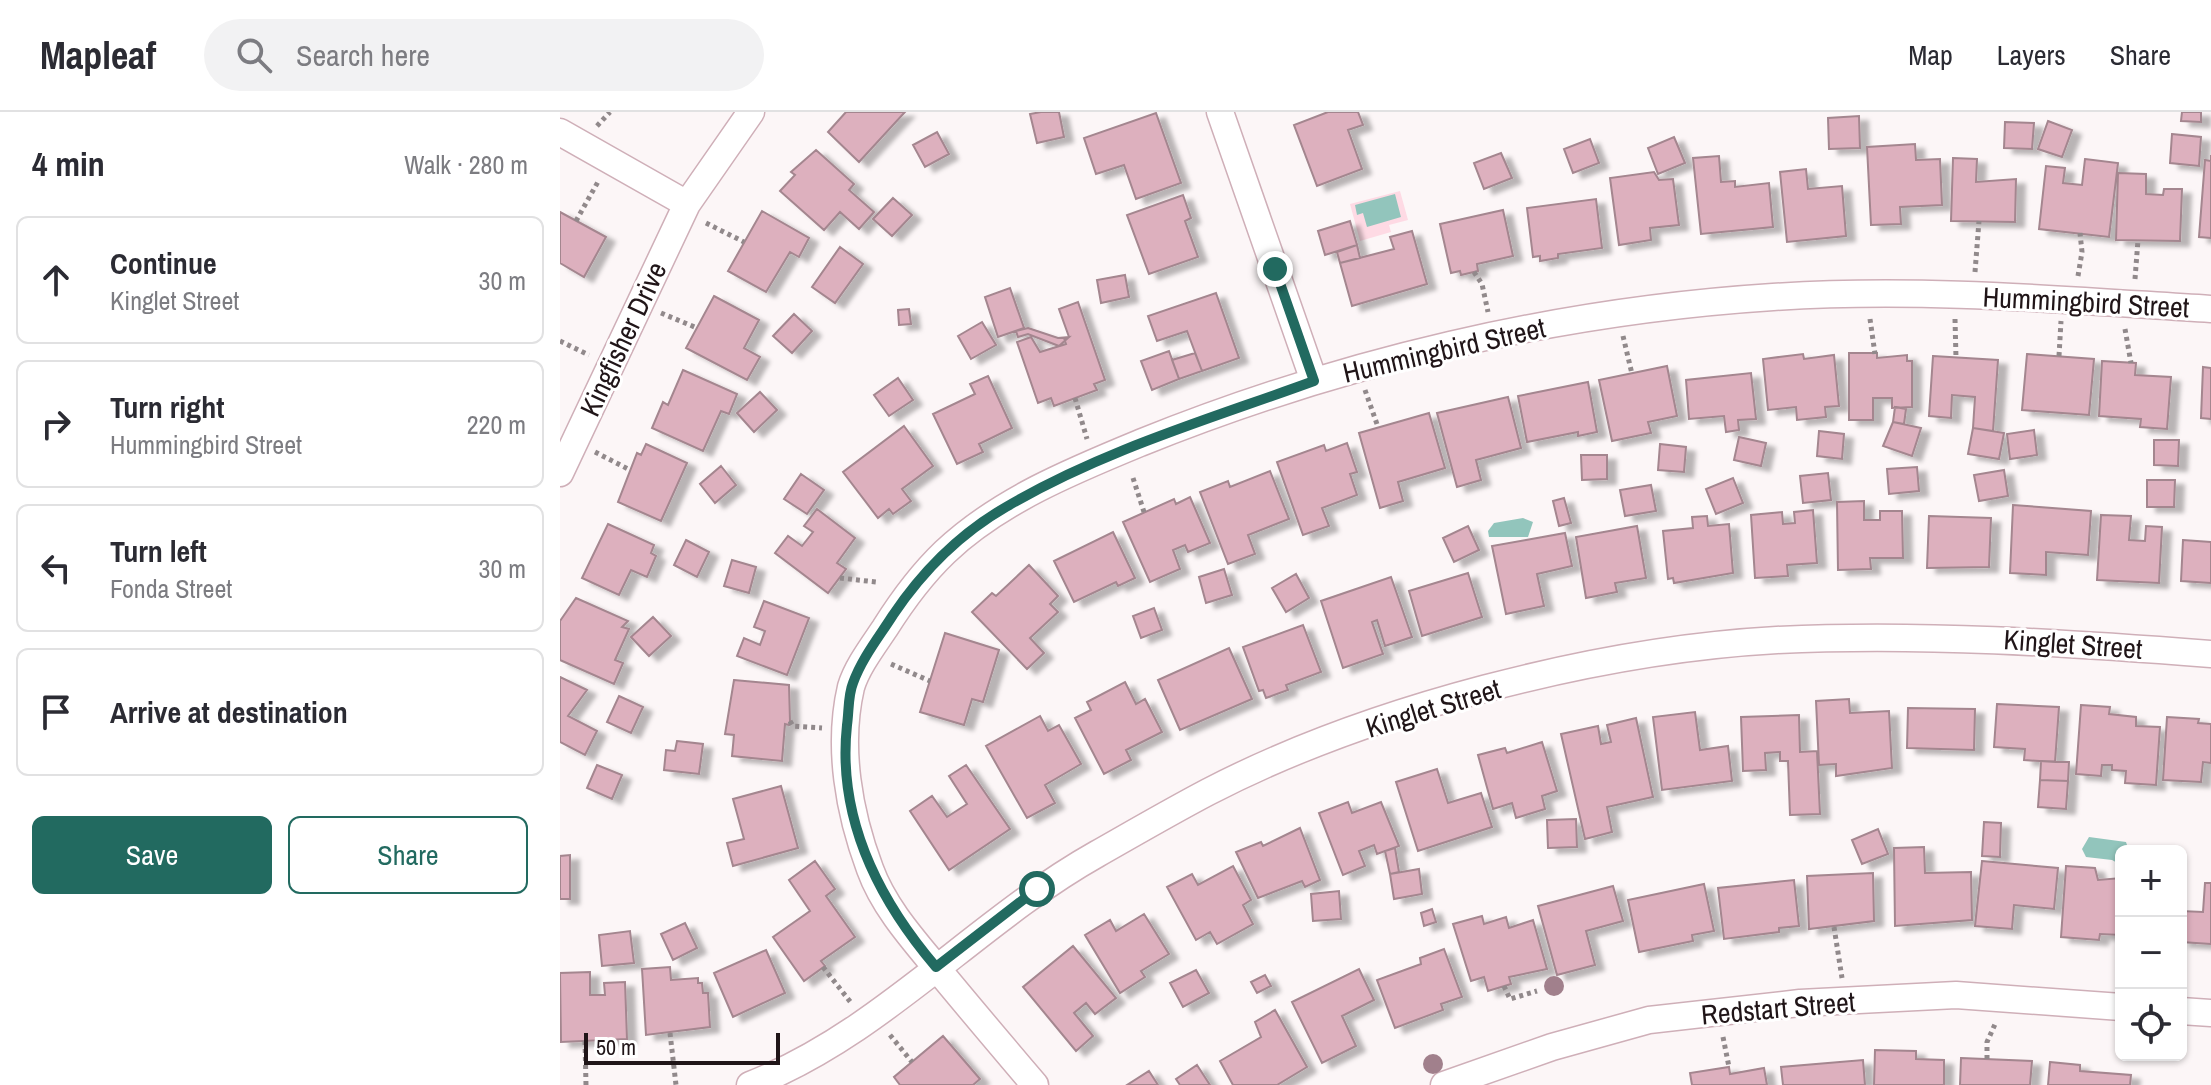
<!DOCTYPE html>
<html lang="en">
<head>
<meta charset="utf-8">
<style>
  body { margin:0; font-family:"Archivo Narrow",sans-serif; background:#f2f2f3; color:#2b2b33 }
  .controls { position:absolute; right:24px; bottom:24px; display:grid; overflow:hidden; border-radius:12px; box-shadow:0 2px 6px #0004 }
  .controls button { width:72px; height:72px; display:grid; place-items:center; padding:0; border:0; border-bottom:2px solid #e1e1e2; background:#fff; color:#2b2b33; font:40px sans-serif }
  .scale { position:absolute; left:24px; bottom:20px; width:196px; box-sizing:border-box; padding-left:8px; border:4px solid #201518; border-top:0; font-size:22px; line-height:28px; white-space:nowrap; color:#201518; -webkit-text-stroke:6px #fff; paint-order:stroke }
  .stop { position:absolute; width:24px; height:24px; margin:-18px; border:6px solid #226a60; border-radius:50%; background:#fff }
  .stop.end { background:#226a60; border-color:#fff; box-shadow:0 2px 8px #0008 }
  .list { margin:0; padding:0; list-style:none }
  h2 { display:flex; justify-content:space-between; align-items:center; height:104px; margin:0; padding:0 32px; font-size:34px }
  h2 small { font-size:26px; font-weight:400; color:#7c7c81 }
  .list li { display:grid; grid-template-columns:52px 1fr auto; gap:24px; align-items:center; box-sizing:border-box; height:128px; margin:0 16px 16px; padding:0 16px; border:2px solid #e1e1e2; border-radius:12px }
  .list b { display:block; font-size:30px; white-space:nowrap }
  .list p { margin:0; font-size:26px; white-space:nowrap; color:#7c7c81 }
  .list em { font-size:26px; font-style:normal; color:#7c7c81 }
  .actions { display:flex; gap:16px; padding:24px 32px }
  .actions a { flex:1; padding:18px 0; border:2px solid #226a60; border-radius:12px; text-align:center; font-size:28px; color:#226a60 }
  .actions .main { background:#226a60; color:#fff }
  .icon { flex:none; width:44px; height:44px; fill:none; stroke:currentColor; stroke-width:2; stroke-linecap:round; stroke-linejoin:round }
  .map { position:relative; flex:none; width:1651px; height:973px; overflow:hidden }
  header { display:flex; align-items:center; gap:48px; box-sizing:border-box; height:112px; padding:0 40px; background:#fff; border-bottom:2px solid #e1e1e2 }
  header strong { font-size:38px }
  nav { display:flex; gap:44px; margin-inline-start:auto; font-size:28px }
  .search { width:560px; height:72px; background:#f2f2f3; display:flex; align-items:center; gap:20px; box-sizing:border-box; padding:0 28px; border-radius:44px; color:#7c7c81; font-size:30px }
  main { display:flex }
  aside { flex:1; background:#fff }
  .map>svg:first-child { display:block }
  .pitch { fill:#fedae4 }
  .water { fill:#92c5bc }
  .building { fill:#ddb0be; stroke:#a4868f; stroke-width:2; filter:url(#shadow) }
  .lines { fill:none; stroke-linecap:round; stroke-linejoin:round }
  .street-casing { stroke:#cfafb8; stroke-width:29 }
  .path { stroke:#91898b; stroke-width:5; stroke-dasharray:4 4; stroke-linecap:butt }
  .street { stroke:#fff; stroke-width:26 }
  .tree { fill:#a1808c }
  .route { stroke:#226a60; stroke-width:10 }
  .labels { text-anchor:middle; stroke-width:6; stroke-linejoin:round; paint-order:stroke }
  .street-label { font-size:28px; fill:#201518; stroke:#fff }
</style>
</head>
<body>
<header>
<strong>Mapleaf</strong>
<div class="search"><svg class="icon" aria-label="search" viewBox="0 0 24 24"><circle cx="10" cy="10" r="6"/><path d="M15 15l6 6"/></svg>Search here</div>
<nav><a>Map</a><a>Layers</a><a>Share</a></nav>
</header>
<main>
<aside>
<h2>4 min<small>Walk · 280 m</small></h2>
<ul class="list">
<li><svg class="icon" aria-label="ahead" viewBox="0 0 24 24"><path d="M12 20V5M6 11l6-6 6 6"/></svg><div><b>Continue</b><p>Kinglet Street</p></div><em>30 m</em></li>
<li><svg class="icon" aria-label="right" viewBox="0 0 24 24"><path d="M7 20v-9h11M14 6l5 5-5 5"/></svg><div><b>Turn right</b><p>Hummingbird Street</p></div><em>220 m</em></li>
<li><svg class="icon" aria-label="left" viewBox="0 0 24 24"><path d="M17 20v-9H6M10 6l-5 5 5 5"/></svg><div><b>Turn left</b><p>Fonda Street</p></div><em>30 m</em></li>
<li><svg class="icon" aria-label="arrive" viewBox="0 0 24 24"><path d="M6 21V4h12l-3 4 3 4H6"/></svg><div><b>Arrive at destination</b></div></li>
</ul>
<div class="actions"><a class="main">Save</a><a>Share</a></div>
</aside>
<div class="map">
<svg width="1651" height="973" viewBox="0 0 1651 973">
  <defs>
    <filter id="shadow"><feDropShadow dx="9" dy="5" stdDeviation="2" flood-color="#0004"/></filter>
  </defs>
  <rect width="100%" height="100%" fill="#fcf6f7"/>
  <path class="pitch" d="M 840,79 L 848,108 L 829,113 L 831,120 L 800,129 L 790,92 Z"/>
  <path class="water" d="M 835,82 L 841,105 L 807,115 L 803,101 L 797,103 L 795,93 Z
    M 963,406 L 973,410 L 968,425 L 929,425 L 928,419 L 934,411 Z
    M 1529,725 L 1566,730 L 1569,739 L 1561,739 L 1561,753 L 1552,748 L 1526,745 L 1522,737 Z"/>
  <path class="building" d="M 286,0 L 345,0 L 299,50 L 268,20 Z
    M 481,0 L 499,0 L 504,25 L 477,31 L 470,2 Z
    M 768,0 L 798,0 L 803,13 L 788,18 L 802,57 L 757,74 L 734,13 Z
    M 1622,0 L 1641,0 L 1641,10 L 1621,9 Z
    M 596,1 L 621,71 L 576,87 L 564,53 L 536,62 L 524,26 Z
    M 1299,4 L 1300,36 L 1269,37 L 1268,6 Z
    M 1488,9 L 1512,18 L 1502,45 L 1478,37 Z
    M 1445,10 L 1474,11 L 1472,37 L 1444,36 Z
    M 377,20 L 389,42 L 365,55 L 353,33 Z
    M 1612,22 L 1641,25 L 1639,54 L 1610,51 Z
    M 1114,25 L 1125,51 L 1098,62 L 1088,36 Z
    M 1030,27 L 1039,51 L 1013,61 L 1004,37 Z
    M 1355,32 L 1356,48 L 1380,47 L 1382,93 L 1340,95 L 1341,112 L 1311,113 L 1307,35 Z
    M 256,38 L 294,72 L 289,78 L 314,100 L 299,117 L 280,100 L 264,118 L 220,79 L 235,63 L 231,60 Z
    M 941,41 L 952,66 L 924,77 L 914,51 Z
    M 1651,43 L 1651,126 L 1639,125 L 1645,48 L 1651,49 Z
    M 1159,44 L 1161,70 L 1175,69 L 1175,75 L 1209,71 L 1213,115 L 1141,122 L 1133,46 Z
    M 1393,46 L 1417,47 L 1416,70 L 1456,67 L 1455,110 L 1391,109 Z
    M 1525,47 L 1558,51 L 1549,125 L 1479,117 L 1486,54 L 1505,56 L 1503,71 L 1522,73 Z
    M 1246,57 L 1248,77 L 1282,74 L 1286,124 L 1227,130 L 1220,60 Z
    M 1094,60 L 1099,68 L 1113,67 L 1119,113 L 1090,116 L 1091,128 L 1059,133 L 1050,66 Z
    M 1558,61 L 1586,62 L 1586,82 L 1603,83 L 1604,77 L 1622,77 L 1620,129 L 1556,128 Z
    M 623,83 L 631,106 L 625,109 L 638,145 L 589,162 L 567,103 Z
    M 333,86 L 352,103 L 332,124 L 313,107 Z
    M 1036,87 L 1042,136 L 998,142 L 998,146 L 980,149 L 980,144 L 973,145 L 967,96 Z
    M 943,98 L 953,144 L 917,152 L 918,159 L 901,163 L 900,159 L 891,161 L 880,112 Z
    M 202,99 L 249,126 L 239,145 L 230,140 L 206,180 L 168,159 Z
    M 0,100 L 46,125 L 24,165 L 0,151 Z
    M 790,109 L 797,133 L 765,143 L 758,119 Z
    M 852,119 L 867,172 L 792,194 L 780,151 L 834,137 L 830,125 Z
    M 797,133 L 800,146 L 780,151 L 777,140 Z
    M 280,135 L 303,152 L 275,191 L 252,175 Z
    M 565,163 L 569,185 L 541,191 L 537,168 Z
    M 450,176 L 464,216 L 438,225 L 425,185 Z
    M 656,181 L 679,246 L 642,259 L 627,219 L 597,229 L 588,204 Z
    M 154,184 L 199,208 L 184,236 L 200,245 L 187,268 L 126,236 Z
    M 518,190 L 545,268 L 534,272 L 537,278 L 494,294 L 491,286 L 478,291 L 457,230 L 471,225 L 480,240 L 506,232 L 504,226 L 509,225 L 499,197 Z
    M 349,197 L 351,212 L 339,213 L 338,198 Z
    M 234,202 L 252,219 L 232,241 L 213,224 Z
    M 422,210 L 436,233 L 411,247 L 398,224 Z
    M 468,216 L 498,226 L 509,225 L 499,234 L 468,222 L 458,225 L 456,219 Z
    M 609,239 L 619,267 L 592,278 L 581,249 Z
    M 635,241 L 642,259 L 619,267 L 612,248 Z
    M 1289,241 L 1317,241 L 1317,246 L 1347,243 L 1347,249 L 1352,249 L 1352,295 L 1332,296 L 1332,286 L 1313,286 L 1313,308 L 1289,308 Z
    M 1243,242 L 1244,247 L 1274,243 L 1279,294 L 1265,295 L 1266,305 L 1237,308 L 1236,295 L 1208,298 L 1203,247 Z
    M 1467,242 L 1534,247 L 1529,303 L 1462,298 Z
    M 1373,244 L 1438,248 L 1433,319 L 1413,316 L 1415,285 L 1392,283 L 1391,306 L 1369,304 Z
    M 1542,249 L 1576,251 L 1575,263 L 1611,265 L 1607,317 L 1580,315 L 1581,307 L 1539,304 Z
    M 1107,254 L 1117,304 L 1088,310 L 1091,321 L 1052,329 L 1039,268 Z
    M 1643,255 L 1651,256 L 1651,307 L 1641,306 Z
    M 123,258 L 177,282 L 169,302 L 161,299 L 143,339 L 92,316 L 103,290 L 108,293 Z
    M 1191,261 L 1196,307 L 1178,308 L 1179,318 L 1166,320 L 1164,304 L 1129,307 L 1126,268 Z
    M 428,264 L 452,316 L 419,332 L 423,340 L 397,352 L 373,302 L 415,282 L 410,272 Z
    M 338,266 L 353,288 L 329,304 L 314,283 Z
    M 1028,270 L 1037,320 L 1018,324 L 1018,320 L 967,330 L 958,284 Z
    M 200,280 L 217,298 L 194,320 L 177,301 Z
    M 948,285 L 961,336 L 916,348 L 921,368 L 897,375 L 877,301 Z
    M 1335,295 L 1346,297 L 1344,312 L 1333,310 Z
    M 869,301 L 885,356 L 838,370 L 843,389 L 820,396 L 799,321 Z
    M 1333,310 L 1361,316 L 1352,344 L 1323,334 Z
    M 344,314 L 373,354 L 342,377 L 351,389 L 333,402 L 329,397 L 318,406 L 283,360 Z
    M 1413,316 L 1444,321 L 1439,347 L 1408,342 Z
    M 1474,318 L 1477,343 L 1450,347 L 1447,322 Z
    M 1259,319 L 1284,322 L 1282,347 L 1257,344 Z
    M 1179,325 L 1206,331 L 1201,354 L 1174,348 Z
    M 1594,328 L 1619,328 L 1618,354 L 1594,353 Z
    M 787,331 L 797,360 L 790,362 L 797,383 L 762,396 L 769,414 L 743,423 L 717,350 L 764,333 L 766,339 Z
    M 86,332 L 127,351 L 101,409 L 58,390 L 77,341 L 81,343 Z
    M 1100,332 L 1126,335 L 1124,360 L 1098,358 Z
    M 1021,343 L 1047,343 L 1047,367 L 1022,368 Z
    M 161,354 L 176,373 L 155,391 L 140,372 Z
    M 1357,355 L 1359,379 L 1329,382 L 1327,357 Z
    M 1444,358 L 1448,384 L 1419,389 L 1414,363 Z
    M 710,359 L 729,407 L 688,423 L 695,442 L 668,452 L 640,380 L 668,369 L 670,375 Z
    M 1268,361 L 1271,388 L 1243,391 L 1240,364 Z
    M 241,362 L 264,378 L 247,402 L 224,387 Z
    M 1173,366 L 1183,391 L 1156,402 L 1146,377 Z
    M 1587,368 L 1615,368 L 1614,395 L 1587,395 Z
    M 1091,373 L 1096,399 L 1065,404 L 1060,378 Z
    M 630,385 L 650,431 L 628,440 L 625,433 L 613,438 L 620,457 L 590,470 L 563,410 L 614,387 L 616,392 Z
    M 1004,386 L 1011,411 L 999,414 L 993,389 Z
    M 1304,389 L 1304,408 L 1320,408 L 1320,399 L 1342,399 L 1343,446 L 1310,446 L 1311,457 L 1278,458 L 1277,390 Z
    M 1453,393 L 1531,399 L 1528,443 L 1486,440 L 1486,463 L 1450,461 Z
    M 257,397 L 295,426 L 277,451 L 286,457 L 268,481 L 215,441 L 228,424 L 242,434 L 253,420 L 244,414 Z
    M 1253,398 L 1257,451 L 1227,453 L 1228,464 L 1195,466 L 1191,403 L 1222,400 L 1223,412 L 1235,411 L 1234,400 Z
    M 1541,403 L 1571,404 L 1569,428 L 1585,429 L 1586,414 L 1602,415 L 1599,471 L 1537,468 Z
    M 1147,404 L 1148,414 L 1169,412 L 1173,461 L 1114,471 L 1113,466 L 1108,467 L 1103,419 L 1133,416 L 1132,405 Z
    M 1369,404 L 1431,406 L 1429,455 L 1367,456 Z
    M 48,412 L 94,433 L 91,441 L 96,444 L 87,465 L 71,458 L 59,483 L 22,466 Z
    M 908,414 L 919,438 L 894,450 L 883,426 Z
    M 1077,414 L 1086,466 L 1055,471 L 1057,480 L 1026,486 L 1016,425 Z
    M 553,420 L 575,466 L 558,474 L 556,470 L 514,490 L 494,449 Z
    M 1005,421 L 1012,454 L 977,462 L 984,494 L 946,502 L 932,434 Z
    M 126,428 L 149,440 L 137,465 L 114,453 Z
    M 1623,428 L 1651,430 L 1651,471 L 1621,469 Z
    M 172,448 L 196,455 L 189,481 L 164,474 Z
    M 469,453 L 498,484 L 490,492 L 498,500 L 470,526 L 484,541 L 467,557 L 412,500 L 432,481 L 436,484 Z
    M 664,457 L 672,483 L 646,491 L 639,465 Z
    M 908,461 L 922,505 L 862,524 L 849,479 Z
    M 736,462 L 749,486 L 726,500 L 712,476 Z
    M 831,465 L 852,525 L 825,534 L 817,508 L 812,510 L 823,542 L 783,556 L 761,489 Z
    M 16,486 L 68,509 L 62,515 L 69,517 L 55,548 L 63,551 L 54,572 L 0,548 L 0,509 Z
    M 204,489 L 249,506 L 227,563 L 177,544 L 184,526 L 200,533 L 205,519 L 194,515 Z
    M 594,496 L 602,518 L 581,526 L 573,504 Z
    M 93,505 L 111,524 L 89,544 L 71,525 Z
    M 743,513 L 761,560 L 726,573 L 728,578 L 706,586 L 703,578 L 699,579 L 683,535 Z
    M 385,521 L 439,538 L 423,590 L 412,587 L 404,613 L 360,600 Z
    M 669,536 L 692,587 L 620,618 L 598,568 Z
    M 0,565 L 27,578 L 8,604 L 37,619 L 25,643 L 0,630 Z
    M 174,568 L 229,573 L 230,609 L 229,613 L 225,612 L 222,649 L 172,644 L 174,623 L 165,622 Z
    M 565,570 L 576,592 L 585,587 L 602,620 L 566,638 L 571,648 L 544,662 L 515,606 L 531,598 L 527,590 Z
    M 59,584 L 83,595 L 71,621 L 47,610 Z
    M 1289,587 L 1290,601 L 1329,599 L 1332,656 L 1276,664 L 1276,652 L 1259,653 L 1256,589 Z
    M 1437,592 L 1499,595 L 1495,650 L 1464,648 L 1465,637 L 1434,635 Z
    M 1521,593 L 1550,595 L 1549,602 L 1576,605 L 1576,614 L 1600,615 L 1596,673 L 1565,671 L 1566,659 L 1552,658 L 1552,653 L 1542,653 L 1541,664 L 1516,662 Z
    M 1348,596 L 1415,597 L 1414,638 L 1347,636 Z
    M 1135,600 L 1140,638 L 1168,634 L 1172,669 L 1102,678 L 1093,605 Z
    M 1239,603 L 1240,640 L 1257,639 L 1260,702 L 1230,703 L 1228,649 L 1220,649 L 1220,640 L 1205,641 L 1206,658 L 1183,659 L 1181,605 Z
    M 480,604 L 488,619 L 499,613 L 521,652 L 485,673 L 495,691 L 467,706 L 426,634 Z
    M 1607,605 L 1639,607 L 1638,611 L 1651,612 L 1651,651 L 1643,650 L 1641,670 L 1603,668 Z
    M 1076,606 L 1093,685 L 1047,695 L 1052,720 L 1025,727 L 1001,622 L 1038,614 L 1041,632 L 1051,630 L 1047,613 Z
    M 117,629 L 143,632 L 139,662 L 104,658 L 106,638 L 115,639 Z
    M 982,630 L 997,679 L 982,684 L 985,697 L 956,706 L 952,691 L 933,697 L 918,643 L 945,636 L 947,641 Z
    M 1481,649 L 1509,650 L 1508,669 L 1480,668 Z
    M 37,653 L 62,663 L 52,687 L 27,676 Z
    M 406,653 L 450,717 L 389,758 L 350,699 L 372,684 L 387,705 L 407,692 L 389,664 Z
    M 877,657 L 888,691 L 921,681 L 932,715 L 858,739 L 836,670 Z
    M 1480,668 L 1508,669 L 1506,697 L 1478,695 Z
    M 221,674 L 238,736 L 173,754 L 167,731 L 184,727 L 173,687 Z
    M 788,690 L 792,701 L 821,690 L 839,734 L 817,742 L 814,733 L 799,739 L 805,754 L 783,763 L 759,701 Z
    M 1016,707 L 1017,735 L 988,736 L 987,708 Z
    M 1424,710 L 1441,711 L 1440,745 L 1422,744 Z
    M 740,716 L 760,768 L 745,775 L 742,769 L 698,786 L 676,740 L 701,730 L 703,734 Z
    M 1318,717 L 1328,742 L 1302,752 L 1292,728 Z
    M 1364,735 L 1365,761 L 1411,760 L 1412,808 L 1335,814 L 1334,736 Z
    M 835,736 L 839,760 L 830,762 L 825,739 Z
    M 10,743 L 10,787 L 0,787 L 0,744 Z
    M 255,749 L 275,777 L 266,784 L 295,825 L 261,849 L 265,854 L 244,869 L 213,825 L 250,799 L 229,768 Z
    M 1422,749 L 1498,756 L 1494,797 L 1454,793 L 1452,817 L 1415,814 Z
    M 673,754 L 691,788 L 683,793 L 693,812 L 657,832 L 650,820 L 636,828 L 607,775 L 632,762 L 638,773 Z
    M 1506,754 L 1535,756 L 1538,768 L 1561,766 L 1561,823 L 1540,822 L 1539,828 L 1501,825 Z
    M 859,757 L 862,782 L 834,787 L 830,762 Z
    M 1313,761 L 1314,809 L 1249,817 L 1247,764 Z
    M 1234,768 L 1239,814 L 1219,816 L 1219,820 L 1164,827 L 1158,776 Z
    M 1645,771 L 1651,771 L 1651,832 L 1621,830 L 1621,799 L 1643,800 Z
    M 1144,772 L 1154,819 L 1132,823 L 1133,829 L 1079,840 L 1068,788 Z
    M 1053,774 L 1063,809 L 1026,819 L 1035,853 L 997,863 L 978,794 Z
    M 779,779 L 781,807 L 753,809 L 751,782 Z
    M 872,797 L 876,810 L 864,814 L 861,801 Z
    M 584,802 L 609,842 L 581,859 L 585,865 L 560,881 L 525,823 L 550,808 L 556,819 Z
    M 922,804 L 924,812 L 946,805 L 949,816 L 973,808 L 987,857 L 949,865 L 951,872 L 928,879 L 924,865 L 911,869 L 893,812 Z
    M 125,811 L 137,836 L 113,848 L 101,822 Z
    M 70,819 L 74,851 L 42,854 L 39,823 Z
    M 513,834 L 556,886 L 535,902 L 526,891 L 514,901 L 533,924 L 516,939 L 463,875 Z
    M 884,837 L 902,885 L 881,892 L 883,898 L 835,916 L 817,868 L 861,852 L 860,846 Z
    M 206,838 L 225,881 L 173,905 L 154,861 Z
    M 110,855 L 111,868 L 138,866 L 138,871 L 142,871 L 143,881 L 148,881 L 150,915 L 86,923 L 82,857 Z
    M 799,857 L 814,888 L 782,904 L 796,934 L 762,951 L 732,890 Z
    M 636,858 L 649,881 L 623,895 L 610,871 Z
    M 30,860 L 30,883 L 45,883 L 44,871 L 65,870 L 67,927 L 1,930 L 0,861 Z
    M 705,863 L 711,874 L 697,881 L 691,870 Z
    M 715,898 L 747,955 L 717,973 L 673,973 L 660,949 L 701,925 L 695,910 Z
    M 383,924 L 420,967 L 413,973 L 340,973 L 334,965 Z
    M 1315,938 L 1356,939 L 1356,947 L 1384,948 L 1384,973 L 1314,973 Z
    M 1401,946 L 1472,949 L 1470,973 L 1400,973 Z
    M 1303,948 L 1305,973 L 1223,973 L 1221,955 Z
    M 1490,950 L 1520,953 L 1520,959 L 1571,963 L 1570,973 L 1488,973 Z
    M 637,953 L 650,973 L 620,973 L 616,967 Z
    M 1169,955 L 1170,962 L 1204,956 L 1207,973 L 1132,973 L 1130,961 Z
    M 589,959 L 598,973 L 567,973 Z"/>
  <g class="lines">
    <defs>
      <path id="street" d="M 660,0 L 754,269
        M 0,20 L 127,92
        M 0,361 L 127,92 L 191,0
        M 1621,899 L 1651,901
        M 190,973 C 321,922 416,810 537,742 C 574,721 610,700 648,680 C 808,597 1037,538 1217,528 C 1362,521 1506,531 1651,542
        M 475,973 C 441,933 408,894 375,854 C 350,824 323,793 310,757 C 289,701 277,635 291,575 C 297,555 313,534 325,516 C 342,489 361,463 385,440 C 439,389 512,359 580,331 C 781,250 996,199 1213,185 C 1359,175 1505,188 1651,197
        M 884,973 L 992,935 L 1089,908 L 1240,891 L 1396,883 L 1561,895"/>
    </defs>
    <use href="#street" class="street-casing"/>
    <path class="path" d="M 37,14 L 50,0
      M 16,109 L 39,68
      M 146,111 L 184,130
      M 914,160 L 922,172 L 928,200
      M 1415,160 L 1419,109
      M 1518,164 L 1522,140 L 1520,121
      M 1575,167 L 1578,128
      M 101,201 L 137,216
      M 1310,207 L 1315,242
      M 1395,207 L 1396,246
      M 1565,217 L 1571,251
      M 1063,224 L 1072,262
      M 0,229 L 29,243
      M 1499,244 L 1501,209
      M 805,278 L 818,315
      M 515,286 L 527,327
      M 35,340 L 70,358
      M 573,366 L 584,400
      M 280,466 L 316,470
      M 331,552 L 370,569
      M 230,609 L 233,614 L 262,616
      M 1274,815 L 1282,866
      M 263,855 L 292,892
      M 944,874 L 950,887 L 977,879
      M 110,921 L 116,973
      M 330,923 L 352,950
      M 1163,925 L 1169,955
      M 25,929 L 26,973
      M 1427,947 L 1427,930 L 1436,910"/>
    <use href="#street" class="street"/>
  </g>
  <g class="tree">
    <circle cx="994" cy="874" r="10"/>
    <circle cx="873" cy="952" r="10"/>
  </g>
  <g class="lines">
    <path class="route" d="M 477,777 L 376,855 C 318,787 277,705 287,613 C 289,599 288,583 293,571 C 302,546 319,525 333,503 C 362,460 401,421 446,395 C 543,338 650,307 754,269 L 715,157"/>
  </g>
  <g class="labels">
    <g class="street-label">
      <text transform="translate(1526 190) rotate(3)" y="10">Hummingbird Street</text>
      <text transform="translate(63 227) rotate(-65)" y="10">Kingfisher Drive</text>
      <text transform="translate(884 238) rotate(-13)" y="10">Hummingbird Street</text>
      <text transform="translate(1513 532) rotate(4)" y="10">Kinglet Street</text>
      <text transform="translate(873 596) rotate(-17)" y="10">Kinglet Street</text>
      <text transform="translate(1218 896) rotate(-5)" y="10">Redstart Street</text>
    </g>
  </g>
</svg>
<div class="controls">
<button>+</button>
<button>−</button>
<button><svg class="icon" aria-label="locate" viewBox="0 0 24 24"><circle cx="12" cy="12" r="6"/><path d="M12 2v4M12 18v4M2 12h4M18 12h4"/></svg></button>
</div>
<div class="scale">50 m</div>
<div class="stop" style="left:477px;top:777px"></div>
<div class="stop end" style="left:715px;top:157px"></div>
</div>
</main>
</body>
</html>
